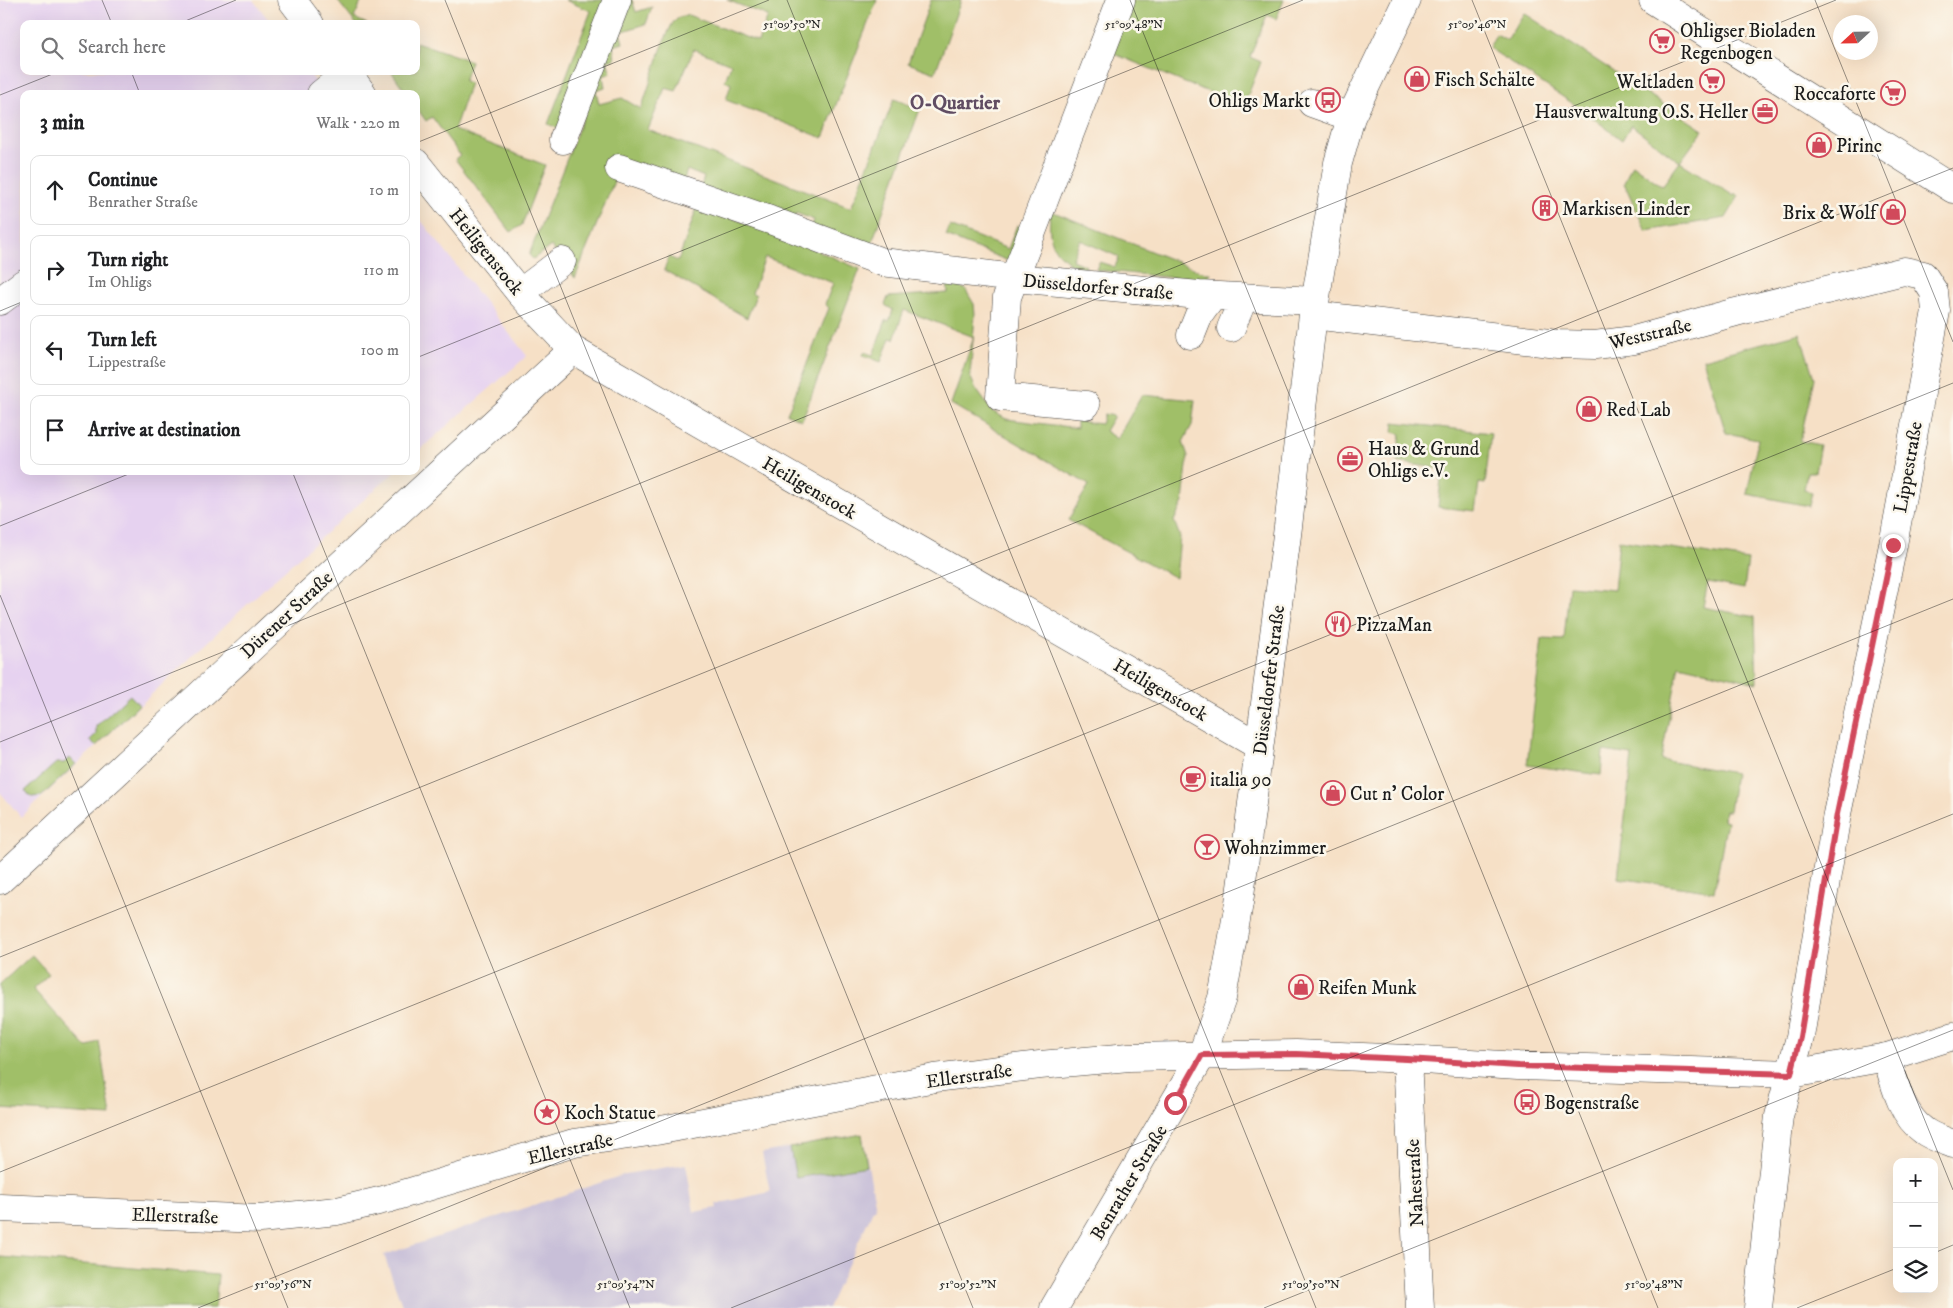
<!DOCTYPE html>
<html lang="en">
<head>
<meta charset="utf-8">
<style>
  body { margin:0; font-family:"IM FELL DW Pica",serif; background:#f6f6f6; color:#202124 }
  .controls { position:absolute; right:15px; bottom:15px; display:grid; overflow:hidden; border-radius:10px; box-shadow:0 5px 20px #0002 }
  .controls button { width:45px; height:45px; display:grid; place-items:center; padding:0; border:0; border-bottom:1px solid #e0e0e0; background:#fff; color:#202124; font:25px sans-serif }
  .compass { position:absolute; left:1833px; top:15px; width:45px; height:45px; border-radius:50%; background:#fff; box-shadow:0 5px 20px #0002; rotate:248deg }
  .stop { position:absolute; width:15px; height:15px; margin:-11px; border:4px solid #d1495b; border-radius:50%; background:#fff }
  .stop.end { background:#d1495b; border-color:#fff; box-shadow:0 1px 5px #0008 }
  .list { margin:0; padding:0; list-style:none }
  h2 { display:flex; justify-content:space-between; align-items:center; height:65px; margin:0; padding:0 20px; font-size:21px }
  h2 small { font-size:16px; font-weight:400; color:#757577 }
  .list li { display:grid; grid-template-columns:32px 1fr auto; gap:15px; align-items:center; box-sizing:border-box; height:70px; margin:0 10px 10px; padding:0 10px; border:1px solid #e0e0e0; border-radius:10px }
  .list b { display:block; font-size:19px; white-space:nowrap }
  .list p { margin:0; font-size:16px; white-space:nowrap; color:#757577 }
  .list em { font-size:16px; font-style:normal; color:#757577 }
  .icon { flex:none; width:28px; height:28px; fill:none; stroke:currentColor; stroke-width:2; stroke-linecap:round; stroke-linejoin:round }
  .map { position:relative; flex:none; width:1953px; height:1308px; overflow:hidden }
  .search { position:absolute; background:#fff; box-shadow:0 5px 20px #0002; left:20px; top:20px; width:400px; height:55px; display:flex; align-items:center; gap:12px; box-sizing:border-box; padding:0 18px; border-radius:10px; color:#757577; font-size:19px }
  .panel { position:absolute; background:#fff; box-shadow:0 5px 20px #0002; left:20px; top:90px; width:400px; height:385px; border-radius:10px }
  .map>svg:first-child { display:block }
  .built { fill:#e6d2f0 }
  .industrial { fill:#c8bfd8 }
  .green { fill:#a0bf67; stroke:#5e6e42 }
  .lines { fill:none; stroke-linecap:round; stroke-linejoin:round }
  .minor-casing { stroke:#3d3936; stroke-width:29 }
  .major-casing { stroke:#3d3936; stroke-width:29 }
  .minor { stroke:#fff; stroke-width:28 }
  .major { stroke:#fff; stroke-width:28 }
  .route { stroke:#d1495b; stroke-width:6 }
  .ticks { fill:none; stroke:#1c1c1c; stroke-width:1; stroke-opacity:0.45 }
  .labels { text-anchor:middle; stroke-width:5; stroke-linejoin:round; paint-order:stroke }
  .poi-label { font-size:19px; fill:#1c1c1c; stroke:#fbf7ec; text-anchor:start }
  .street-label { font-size:19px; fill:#1c1c1c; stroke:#fbf7ec }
  .neighbourhood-label { font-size:20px; font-weight:bold; fill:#614d63; stroke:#fbf7ec }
  .ticks-label { font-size:12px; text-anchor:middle; fill:#1c1c1c; stroke:#fbf7ec; stroke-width:5; stroke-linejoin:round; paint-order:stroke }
</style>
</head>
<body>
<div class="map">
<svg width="1953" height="1308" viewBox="0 0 1953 1308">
  <rect width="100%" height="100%" fill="#fbf7ec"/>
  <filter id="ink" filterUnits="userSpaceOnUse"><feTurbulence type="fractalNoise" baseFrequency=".02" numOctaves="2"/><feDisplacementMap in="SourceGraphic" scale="10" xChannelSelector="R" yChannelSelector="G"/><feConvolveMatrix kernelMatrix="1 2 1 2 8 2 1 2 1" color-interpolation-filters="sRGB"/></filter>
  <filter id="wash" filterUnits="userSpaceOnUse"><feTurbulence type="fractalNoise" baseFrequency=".0096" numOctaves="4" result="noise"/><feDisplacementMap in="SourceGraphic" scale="20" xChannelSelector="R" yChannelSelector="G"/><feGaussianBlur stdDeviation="1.12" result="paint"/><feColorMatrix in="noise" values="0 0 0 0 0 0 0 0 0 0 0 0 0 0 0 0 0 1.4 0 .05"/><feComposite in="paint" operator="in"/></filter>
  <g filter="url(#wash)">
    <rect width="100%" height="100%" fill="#f6e0c6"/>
    <path class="built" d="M 0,0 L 253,0 L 272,24 L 24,24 L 24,71 L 308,71 L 324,94 L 24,94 L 24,471 L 396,471 L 271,582 L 21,817 L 0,792 Z
      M 416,214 L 527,356 L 416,453 Z"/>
    <path class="industrial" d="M 862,1134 L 876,1208 L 873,1210 L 828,1308 L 403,1308 L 384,1255 L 626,1174 L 686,1164 L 694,1212 L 717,1208 L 716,1204 L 770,1192 L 762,1153 Z"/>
    <path class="green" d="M 337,0 L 362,0 L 354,18 L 367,24 L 356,24 Z
      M 565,0 L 607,0 L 559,129 L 548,124 L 591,11 Z
      M 627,0 L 632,0 L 636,12 L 652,7 L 646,24 L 620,32 L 623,43 L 613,46 L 615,59 L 607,61 L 611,73 L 603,76 L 605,88 L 596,91 L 599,104 L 622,98 L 641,109 C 648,92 666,26 677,18 C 680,16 685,16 688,15 L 758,42 L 768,16 L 727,0 L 877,0 L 823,138 L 726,100 L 731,84 L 725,81 L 731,64 L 694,49 L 676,91 L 665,88 L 648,130 L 851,208 L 894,99 L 920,109 L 871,245 L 810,231 L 814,220 L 796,213 L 792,224 L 700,189 L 704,177 L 687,170 L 683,183 L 617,174 L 575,278 L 551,246 L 533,259 L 529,255 L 572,146 Z
      M 931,0 L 961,0 L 935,73 L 908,63 Z
      M 1133,0 L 1284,0 L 1276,19 L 1267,15 L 1250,57 L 1261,62 L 1244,105 L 1185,83 L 1112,53 Z
      M 1524,13 L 1703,130 L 1680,162 L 1734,196 L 1735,194 L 1739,196 L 1726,218 L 1646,231 L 1624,183 L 1632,164 L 1662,186 L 1680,162 L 1631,125 L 1622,140 L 1581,109 L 1489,48 L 1496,34 L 1507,40 Z
      M 416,42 L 471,61 L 464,81 L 470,83 L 454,130 L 545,165 L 522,225 L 511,232 L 455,159 L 460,155 L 432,117 L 426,121 L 416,107 L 416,94 L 407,94 L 391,71 L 416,71 Z
      M 698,205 L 802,244 L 860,269 L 802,420 L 787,414 L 829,308 L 825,304 L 833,283 L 765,257 L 752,293 L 756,295 L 747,318 L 664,270 L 669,257 L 678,261 Z
      M 1051,211 L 1205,273 L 1211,273 L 1207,281 L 1096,270 L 1099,262 L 1115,267 L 1119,257 L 1080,240 L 1072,260 L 1086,266 L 1085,269 L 1069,264 C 1066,257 1062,258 1058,253 C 1049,243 1048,224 1051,211 Z
      M 1017,225 L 1021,227 L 1011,262 L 946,236 L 950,226 L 1008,249 Z
      M 947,283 L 965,289 L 974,304 L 975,315 L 970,376 L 976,389 L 992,411 L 1006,419 L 1077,428 L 1077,421 L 1101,424 L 1104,414 L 1114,416 L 1105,431 L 1117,439 L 1142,395 L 1195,400 L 1192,425 L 1183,442 L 1188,456 L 1183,502 L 1174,521 L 1180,537 L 1176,578 L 1068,520 L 1089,485 L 951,404 L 974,337 L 904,310 L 894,339 L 890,338 L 881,362 L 863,355 L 864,352 L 873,355 L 886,320 L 889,321 L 893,310 L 885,305 L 888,297 L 948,293 Z
      M 1800,333 L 1814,378 L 1800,441 L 1820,445 L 1815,472 L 1807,472 L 1804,490 L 1812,492 L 1809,506 L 1747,494 L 1758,439 L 1726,433 L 1703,359 Z
      M 1394,422 L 1491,433 L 1485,484 L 1479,483 L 1475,511 L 1438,507 L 1442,469 L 1397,462 L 1401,434 L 1393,432 Z
      M 1619,540 L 1748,560 L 1744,589 L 1708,582 L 1703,607 L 1755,617 L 1757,683 L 1679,665 L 1661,760 L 1735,773 L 1729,811 L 1725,811 L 1723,820 L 1727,821 L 1714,892 L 1618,878 L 1632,755 L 1603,751 L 1601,775 L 1527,765 L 1542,639 L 1564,640 L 1569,586 L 1614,590 Z
      M 130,695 L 139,705 L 96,746 L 90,740 L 96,734 L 96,726 Z
      M 70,758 L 76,764 L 42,796 L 31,797 L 25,791 L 56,763 L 64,763 Z
      M 32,955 L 49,974 L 33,989 L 87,1048 L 99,1041 L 111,1116 L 0,1109 L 0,984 Z
      M 862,1134 L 867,1166 L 796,1178 L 790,1148 Z
      M 0,1257 L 218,1275 L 215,1308 L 0,1308 Z"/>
  </g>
  <g filter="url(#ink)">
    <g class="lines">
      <defs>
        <path id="minor" d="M 292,0 L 310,24
          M 1653,0 L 1953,189
          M 346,71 L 363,94
          M 321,94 L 347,73
          M 1312,103 L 1351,117
          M 563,140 L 617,0
          M 416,163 L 520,293 L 573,350 L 1259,746
          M 619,168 L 770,220 L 882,262 L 1015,278 L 1199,295 L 1315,301
          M 520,293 L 562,261
          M 0,301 L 24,283
          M 1313,315 L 1558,344 L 1595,345 L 1634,340 L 1736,312 L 1904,271 L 1923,275 L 1934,292 L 1936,311 L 1893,545 L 1837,814 L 1800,1037 L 1779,1116 L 1758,1308
          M 1231,328 L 1244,297
          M 1191,335 L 1199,315 L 1213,296
          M 1086,405 L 1000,397 L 1007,297 L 1121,0
          M 0,880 L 573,350
          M 1887,1057 C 1894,1082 1901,1115 1924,1131 C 1932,1137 1943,1140 1953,1144
          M 1407,1059 L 1420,1308
          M 1054,1308 L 1202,1055 L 1222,998 L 1239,903 L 1287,535 L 1313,315 L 1338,163 L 1351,117 L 1407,0"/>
        <path id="major" d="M 0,1208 L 260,1219 L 337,1211 L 387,1199 L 574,1143 L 656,1131 L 935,1078 L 1040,1065 L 1129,1057 L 1296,1054 L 1407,1059 L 1518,1066 L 1791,1074 L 1887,1057 L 1953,1036"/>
      </defs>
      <use href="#minor" class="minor-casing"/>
      <use href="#major" class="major-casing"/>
      <use href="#minor" class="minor"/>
      <use href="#major" class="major"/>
    </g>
  </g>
  <g class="lines" filter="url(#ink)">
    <path class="route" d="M 1175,1103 L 1202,1055 L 1296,1054 L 1407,1059 L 1518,1066 L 1791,1074 L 1800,1037 L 1837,814 L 1893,545"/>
  </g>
  <path class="ticks" d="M 102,0 L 112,24M 445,0 L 973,1308M 787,0 L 1316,1308M 1130,0 L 1658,1308M 1472,0 L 1953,1190M 1815,0 L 1953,342M 178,24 L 236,0M 131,71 L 140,94M 0,95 L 60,71M 416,143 L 769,0M 0,311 L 24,301M 416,358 L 1303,0M 292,471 L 630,1308M 0,526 L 136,471M 0,595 L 288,1308M 0,742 L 1836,0M 0,957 L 1953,168M 0,1172 L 1953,383M 1934,1253 L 1953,1245M 198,1308 L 1953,599M 731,1308 L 1953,814M 1264,1308 L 1953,1030M 1797,1308 L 1897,1268"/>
  <defs>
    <symbol id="supermarket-ring" viewBox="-11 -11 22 22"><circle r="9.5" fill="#fbf7ec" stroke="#d1495b" stroke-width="1.5"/><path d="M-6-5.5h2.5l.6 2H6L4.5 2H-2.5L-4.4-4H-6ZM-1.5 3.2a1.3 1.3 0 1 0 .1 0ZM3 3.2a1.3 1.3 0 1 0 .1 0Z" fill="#d1495b"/></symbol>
    <symbol id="shop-ring" viewBox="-11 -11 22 22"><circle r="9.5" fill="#fbf7ec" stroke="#d1495b" stroke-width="1.5"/><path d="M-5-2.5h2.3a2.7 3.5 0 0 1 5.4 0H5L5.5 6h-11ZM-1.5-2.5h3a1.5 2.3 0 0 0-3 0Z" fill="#d1495b"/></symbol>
    <symbol id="bus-ring" viewBox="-11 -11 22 22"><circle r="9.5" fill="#fbf7ec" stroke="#d1495b" stroke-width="1.5"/><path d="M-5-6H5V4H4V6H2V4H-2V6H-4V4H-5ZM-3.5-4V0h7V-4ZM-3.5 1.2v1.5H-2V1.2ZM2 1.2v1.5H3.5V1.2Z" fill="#d1495b"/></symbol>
    <symbol id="office-ring" viewBox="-11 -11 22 22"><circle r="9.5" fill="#fbf7ec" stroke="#d1495b" stroke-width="1.5"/><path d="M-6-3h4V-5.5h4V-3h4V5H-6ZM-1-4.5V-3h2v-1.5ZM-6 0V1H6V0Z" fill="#d1495b"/></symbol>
    <symbol id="building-ring" viewBox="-11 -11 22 22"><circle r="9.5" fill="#fbf7ec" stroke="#d1495b" stroke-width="1.5"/><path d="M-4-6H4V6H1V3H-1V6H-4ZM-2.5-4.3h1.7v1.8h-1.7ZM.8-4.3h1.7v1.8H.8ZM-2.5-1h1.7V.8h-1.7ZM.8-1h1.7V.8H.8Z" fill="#d1495b"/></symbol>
    <symbol id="restaurant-ring" viewBox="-11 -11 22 22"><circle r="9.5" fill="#fbf7ec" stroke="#d1495b" stroke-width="1.5"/><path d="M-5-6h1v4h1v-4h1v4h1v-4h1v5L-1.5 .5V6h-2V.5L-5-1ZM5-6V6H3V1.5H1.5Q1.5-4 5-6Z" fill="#d1495b"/></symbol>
    <symbol id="cafe-ring" viewBox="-11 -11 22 22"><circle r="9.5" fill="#fbf7ec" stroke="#d1495b" stroke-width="1.5"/><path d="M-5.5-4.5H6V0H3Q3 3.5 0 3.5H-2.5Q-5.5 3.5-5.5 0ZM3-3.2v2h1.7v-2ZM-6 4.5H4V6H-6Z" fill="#d1495b"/></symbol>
    <symbol id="bar-ring" viewBox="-11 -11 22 22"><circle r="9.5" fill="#fbf7ec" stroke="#d1495b" stroke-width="1.5"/><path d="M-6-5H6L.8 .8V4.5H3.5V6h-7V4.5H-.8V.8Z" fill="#d1495b"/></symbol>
    <symbol id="sight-ring" viewBox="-11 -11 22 22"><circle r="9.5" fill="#fbf7ec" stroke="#d1495b" stroke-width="1.5"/><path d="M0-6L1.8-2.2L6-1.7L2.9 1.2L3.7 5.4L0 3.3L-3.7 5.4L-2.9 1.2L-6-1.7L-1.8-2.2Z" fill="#d1495b"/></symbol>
  </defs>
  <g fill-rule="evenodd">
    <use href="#supermarket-ring" x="1648" y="27" width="28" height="28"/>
    <use href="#shop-ring" x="1403" y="65" width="28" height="28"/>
    <use href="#supermarket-ring" x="1698" y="67" width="28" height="28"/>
    <use href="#supermarket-ring" x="1879" y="79" width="28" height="28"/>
    <use href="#bus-ring" x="1314" y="86" width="28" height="28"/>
    <use href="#office-ring" x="1751" y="97" width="28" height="28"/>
    <use href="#shop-ring" x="1805" y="131" width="28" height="28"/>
    <use href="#building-ring" x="1531" y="194" width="28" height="28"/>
    <use href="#shop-ring" x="1879" y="198" width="28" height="28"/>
    <use href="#shop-ring" x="1575" y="395" width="28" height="28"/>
    <use href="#office-ring" x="1336" y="445" width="28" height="28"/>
    <use href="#restaurant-ring" x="1324" y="610" width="28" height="28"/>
    <use href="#cafe-ring" x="1179" y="765" width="28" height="28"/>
    <use href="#shop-ring" x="1319" y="779" width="28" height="28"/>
    <use href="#bar-ring" x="1193" y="833" width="28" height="28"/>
    <use href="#shop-ring" x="1287" y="973" width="28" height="28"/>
    <use href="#bus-ring" x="1513" y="1088" width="28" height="28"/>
    <use href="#sight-ring" x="533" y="1098" width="28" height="28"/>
  </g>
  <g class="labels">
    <g class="poi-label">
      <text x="1680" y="37">Ohligser Bioladen<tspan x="1680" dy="22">Regenbogen</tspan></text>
      <text x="1434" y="86">Fisch Schälte</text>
      <text x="1694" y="88" text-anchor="end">Weltladen</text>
      <text x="1876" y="100" text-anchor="end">Roccaforte</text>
      <text x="1310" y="107" text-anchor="end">Ohligs Markt</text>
      <text x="1748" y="118" text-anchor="end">Hausverwaltung O.S. Heller</text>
      <text x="1836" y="152">Pirinc</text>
      <text x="1562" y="215">Markisen Linder</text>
      <text x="1876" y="219" text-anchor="end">Brix &amp; Wolf</text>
      <text x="1606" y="416">Red Lab</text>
      <text x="1368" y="455">Haus &amp; Grund<tspan x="1368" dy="22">Ohligs e.V.</tspan></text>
      <text x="1356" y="631">PizzaMan</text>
      <text x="1210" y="786">italia 90</text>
      <text x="1350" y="800">Cut n' Color</text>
      <text x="1224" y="854">Wohnzimmer</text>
      <text x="1318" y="994">Reifen Munk</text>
      <text x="1544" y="1109">Bogenstraße</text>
      <text x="564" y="1119">Koch Statue</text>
    </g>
    <g class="street-label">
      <text transform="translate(487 251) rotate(51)" y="7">Heiligenstock</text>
      <text transform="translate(1098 286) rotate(5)" y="7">Düsseldorfer Straße</text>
      <text transform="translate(1650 333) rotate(-13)" y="7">Weststraße</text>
      <text transform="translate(1907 467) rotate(-80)" y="7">Lippestraße</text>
      <text transform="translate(810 487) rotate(30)" y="7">Heiligenstock</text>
      <text transform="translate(286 614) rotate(-43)" y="7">Dürener Straße</text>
      <text transform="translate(1268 680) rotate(-83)" y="7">Düsseldorfer Straße</text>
      <text transform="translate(1161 689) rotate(30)" y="7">Heiligenstock</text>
      <text transform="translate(969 1075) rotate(-8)" y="7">Ellerstraße</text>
      <text transform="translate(570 1148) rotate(-13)" y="7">Ellerstraße</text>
      <text transform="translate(1128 1182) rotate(-59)" y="7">Benrather Straße</text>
      <text transform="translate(1414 1183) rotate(-93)" y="7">Nahestraße</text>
      <text transform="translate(175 1215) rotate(2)" y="7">Ellerstraße</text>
    </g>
    <g class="neighbourhood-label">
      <text x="955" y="109">O-Quartier</text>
    </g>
  </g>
  <g class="ticks-label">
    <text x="792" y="28">51°09'50"N</text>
    <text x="1134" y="28">51°09'48"N</text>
    <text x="1477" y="28">51°09'46"N</text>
    <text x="283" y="1288">51°09'56"N</text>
    <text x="626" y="1288">51°09'54"N</text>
    <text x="968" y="1288">51°09'52"N</text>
    <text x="1311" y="1288">51°09'50"N</text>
    <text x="1654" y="1288">51°09'48"N</text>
  </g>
</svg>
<div class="controls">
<button>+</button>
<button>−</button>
<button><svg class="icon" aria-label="layers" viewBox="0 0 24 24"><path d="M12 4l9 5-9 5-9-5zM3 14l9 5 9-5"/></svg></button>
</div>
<svg class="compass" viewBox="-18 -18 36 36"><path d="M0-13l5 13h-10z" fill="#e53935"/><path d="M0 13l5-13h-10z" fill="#757577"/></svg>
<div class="stop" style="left:1175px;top:1103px"></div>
<div class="stop end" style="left:1893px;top:545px"></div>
<div class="search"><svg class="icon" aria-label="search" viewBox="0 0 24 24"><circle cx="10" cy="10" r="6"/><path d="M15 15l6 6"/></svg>Search here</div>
<section class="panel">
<h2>3 min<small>Walk · 220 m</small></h2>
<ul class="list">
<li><svg class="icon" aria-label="ahead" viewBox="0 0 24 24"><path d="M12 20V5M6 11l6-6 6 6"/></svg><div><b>Continue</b><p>Benrather Straße</p></div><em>10 m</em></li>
<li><svg class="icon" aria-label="right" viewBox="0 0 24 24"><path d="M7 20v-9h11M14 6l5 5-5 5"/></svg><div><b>Turn right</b><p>Im Ohligs</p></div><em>110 m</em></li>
<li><svg class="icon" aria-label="left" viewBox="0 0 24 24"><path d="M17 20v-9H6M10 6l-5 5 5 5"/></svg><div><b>Turn left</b><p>Lippestraße</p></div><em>100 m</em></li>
<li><svg class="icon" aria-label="arrive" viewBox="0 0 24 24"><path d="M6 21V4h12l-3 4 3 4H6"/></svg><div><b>Arrive at destination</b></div></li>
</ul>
</section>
</div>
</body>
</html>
